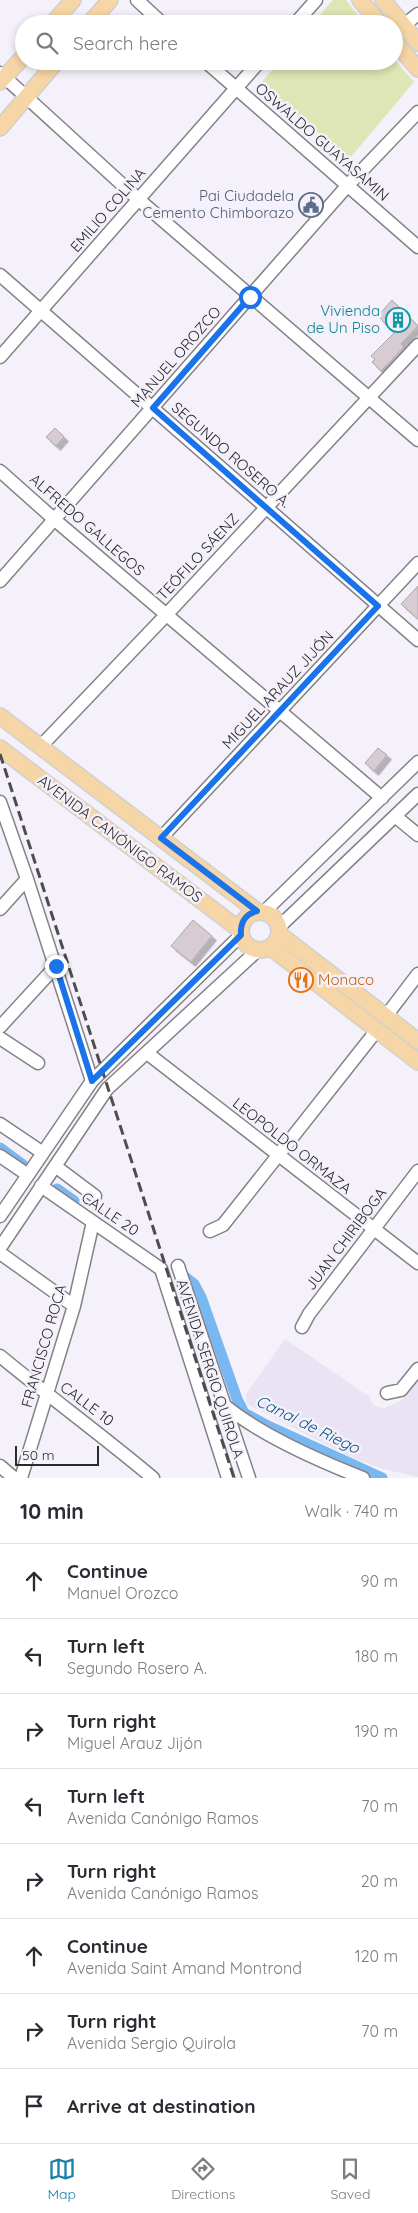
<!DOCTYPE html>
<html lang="en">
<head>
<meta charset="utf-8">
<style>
  body { margin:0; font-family:Quicksand,sans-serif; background:#f7f7f7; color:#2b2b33 }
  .scale { position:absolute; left:15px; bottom:12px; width:84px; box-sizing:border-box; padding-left:5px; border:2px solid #2a292c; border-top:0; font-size:14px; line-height:18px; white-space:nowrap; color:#2a292c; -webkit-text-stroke:4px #f5f1fa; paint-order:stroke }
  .stop { position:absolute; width:15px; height:15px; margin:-11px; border:4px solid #1a73e8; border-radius:50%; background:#fff }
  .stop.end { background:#1a73e8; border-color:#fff; box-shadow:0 1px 5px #0008 }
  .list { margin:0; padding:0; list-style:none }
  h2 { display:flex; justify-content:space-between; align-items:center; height:65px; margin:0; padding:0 20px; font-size:21px }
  h2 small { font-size:16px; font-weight:400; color:#7c7c81 }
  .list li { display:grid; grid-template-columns:32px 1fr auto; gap:15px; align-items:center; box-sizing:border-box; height:75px; padding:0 20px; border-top:1px solid #e1e1e2 }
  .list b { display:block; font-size:19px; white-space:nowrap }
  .list p { margin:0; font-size:16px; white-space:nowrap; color:#7c7c81 }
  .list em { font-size:16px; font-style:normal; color:#7c7c81 }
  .icon { flex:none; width:28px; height:28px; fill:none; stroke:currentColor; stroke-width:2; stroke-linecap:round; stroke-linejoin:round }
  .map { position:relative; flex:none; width:418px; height:1478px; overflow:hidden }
  .search { position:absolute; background:#fff; box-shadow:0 2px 8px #0003; left:15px; right:15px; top:15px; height:55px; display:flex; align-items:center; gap:12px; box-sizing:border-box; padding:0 18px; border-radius:28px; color:#7c7c81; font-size:19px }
  .sheet { height:665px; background:#fff }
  nav { display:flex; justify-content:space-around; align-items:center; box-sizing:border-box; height:70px; border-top:1px solid #e1e1e2; background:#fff; font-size:14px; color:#7c7c81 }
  nav a { display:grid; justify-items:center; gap:2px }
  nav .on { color:#1881aa }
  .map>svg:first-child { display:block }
  .built { fill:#eae3f3 }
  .green { fill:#dde6b4 }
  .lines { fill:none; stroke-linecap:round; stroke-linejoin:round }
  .canal { stroke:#79b7f1; stroke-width:11 }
  .building { fill:#d6ccd1; stroke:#afa6aa; filter:url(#shadow) }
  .minor-casing { stroke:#848188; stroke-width:15 }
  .major-casing { stroke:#d0d0d1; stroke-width:18 }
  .minor { stroke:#fff; stroke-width:12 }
  .major { stroke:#f6d5a6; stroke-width:15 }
  .rail { stroke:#4e4c50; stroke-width:3; stroke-dasharray:10 5; stroke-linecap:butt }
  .route { stroke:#1a73e8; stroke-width:6 }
  .labels { text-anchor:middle; stroke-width:5; stroke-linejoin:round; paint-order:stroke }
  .street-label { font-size:15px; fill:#2a292c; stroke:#f5f1fa }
  .service-label { font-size:15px; fill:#4e5e75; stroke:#f5f1fa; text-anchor:end }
  .culture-label { font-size:15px; fill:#0d838f; stroke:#f5f1fa; text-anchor:end }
  .food-label { font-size:15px; fill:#c56008; stroke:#f5f1fa; text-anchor:start }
  .water-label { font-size:16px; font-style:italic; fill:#0e5489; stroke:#f5f1fa }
</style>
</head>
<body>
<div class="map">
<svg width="418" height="1478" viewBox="0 0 418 1478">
  <defs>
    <filter id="shadow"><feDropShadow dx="4.5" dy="4.5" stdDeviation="0" flood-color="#0004"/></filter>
  </defs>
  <rect width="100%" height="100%" fill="#f5f1fa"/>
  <path class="built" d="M 285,1339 L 370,1397 L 372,1403 L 377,1407 L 384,1408 L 401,1401 L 418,1380 L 418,1477 L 383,1469 L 350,1457 L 247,1404 L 246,1394 Z"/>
  <path class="green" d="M 333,0 L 346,0 L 365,24 L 312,24 Z
    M 394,59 L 414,82 L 349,159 L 261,83 L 280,61 L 394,61 Z"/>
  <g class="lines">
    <path class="canal" d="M 0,1148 L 23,1165
      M 57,1189 L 74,1201
      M 185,1277 L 194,1284 L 201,1297 L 237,1399 L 244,1413 L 268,1426 L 382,1478"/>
  </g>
  <path class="building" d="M 392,300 L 418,326 L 401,344 L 404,347 L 381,371 L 372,362 L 375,359 L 371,356 L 394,333 L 378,316 Z
    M 55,428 L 64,437 L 56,446 L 46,437 Z
    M 418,586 L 418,619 L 401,604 Z
    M 378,748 L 387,755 L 374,771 L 365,763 Z
    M 193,920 L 212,936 L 191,962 L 171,946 Z"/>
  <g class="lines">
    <defs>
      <path id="minor" d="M 137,0 L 163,24
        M 295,24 L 316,0
        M 404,25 L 418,14
        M 205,61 L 418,247
        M 0,73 L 138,199 L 418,440
        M 0,275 L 418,640
        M 0,357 L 260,61
        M 0,471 L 55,520 L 382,798
        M 0,581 L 348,185 L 418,112
        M 41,746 L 167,614 L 418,345
        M 0,802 L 27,879 L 92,1081
        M 395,816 L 418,835
        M 161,838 L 418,563
        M 0,909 L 27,879
        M 264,912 L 418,762
        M 279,927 L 418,794
        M 386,1016 L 418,974
        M 0,1027 L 56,966
        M 0,1038 L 38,1063
        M 147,1053 L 418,1263
        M 0,1124 L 43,1153
        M 0,1156 L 28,1175
        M 55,1166 L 95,1196
        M 41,1186 L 161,1269 L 228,1478
        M 0,1216 L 92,1081 L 241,935
        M 210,1231 L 223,1225 L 377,1030
        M 0,1248 L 107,1089 L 258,950
        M 0,1253 L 74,1306
        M 178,1266 L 249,1478
        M 302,1327 L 309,1314 L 418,1171
        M 0,1356 C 51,1398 103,1436 153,1478
        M 387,1393 L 401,1390 L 418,1369
        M 223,1404 C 260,1435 317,1460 363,1478
        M 0,1466 L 14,1478
        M 21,1478 L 74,1306 L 93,1222"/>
      <path id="major" d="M 360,0 L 380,24
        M 383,0 L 418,43
        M 52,24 L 73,0
        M 89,24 L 110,0
        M 394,41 L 418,69
        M 0,82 L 24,56
        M 0,128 L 57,61
        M 0,716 L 257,911
        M 0,748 L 240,930
        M241 931a19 19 0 1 1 38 0a19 19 0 1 1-38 0Z
        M 279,934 L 418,1041
        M 270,947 L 418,1062"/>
    </defs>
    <use href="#minor" class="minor-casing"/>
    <use href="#major" class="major-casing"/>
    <use href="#minor" class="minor"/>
    <use href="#major" class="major"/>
    <path class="rail" d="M 0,754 L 234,1478"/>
  </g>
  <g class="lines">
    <path class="route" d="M 56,966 L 92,1081 L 241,935 C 240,923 245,914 257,911 L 161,838 L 378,606 L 153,408 L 250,297"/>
  </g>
  <defs>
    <symbol id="civic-ring" viewBox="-11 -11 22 22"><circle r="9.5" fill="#f5f1fa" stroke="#5c6f8a" stroke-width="1.5"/><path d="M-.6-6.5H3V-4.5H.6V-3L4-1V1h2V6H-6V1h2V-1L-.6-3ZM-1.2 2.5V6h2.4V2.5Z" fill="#5c6f8a"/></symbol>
    <symbol id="building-ring" viewBox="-11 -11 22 22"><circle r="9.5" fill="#f5f1fa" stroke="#0f9aa8" stroke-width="1.5"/><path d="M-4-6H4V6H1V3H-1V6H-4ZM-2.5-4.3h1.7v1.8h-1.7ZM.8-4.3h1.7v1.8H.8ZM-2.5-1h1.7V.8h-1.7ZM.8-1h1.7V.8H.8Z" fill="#0f9aa8"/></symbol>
    <symbol id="restaurant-ring" viewBox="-11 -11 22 22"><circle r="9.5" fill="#f5f1fa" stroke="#e8710a" stroke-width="1.5"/><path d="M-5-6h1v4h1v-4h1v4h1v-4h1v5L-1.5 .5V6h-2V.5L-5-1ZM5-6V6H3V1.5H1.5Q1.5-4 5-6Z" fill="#e8710a"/></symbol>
  </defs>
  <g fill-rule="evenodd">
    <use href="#civic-ring" x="297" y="191" width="28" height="28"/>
    <use href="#building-ring" x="384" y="306" width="28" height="28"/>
    <use href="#restaurant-ring" x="287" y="966" width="28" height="28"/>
  </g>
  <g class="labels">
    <g class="street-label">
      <text transform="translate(322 142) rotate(41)" y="5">OSWALDO GUAYASAMIN</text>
      <text transform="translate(108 210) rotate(-49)" y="5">EMILIO COLINA</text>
      <text transform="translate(176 357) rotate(-49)" y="5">MANUEL OROZCO</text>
      <text transform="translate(231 455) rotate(41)" y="5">SEGUNDO ROSERO A.</text>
      <text transform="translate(87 525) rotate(41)" y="5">ALFREDO GALLEGOS</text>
      <text transform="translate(198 557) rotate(-47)" y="5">TEÓFILO SÁENZ</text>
      <text transform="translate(278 690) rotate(-47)" y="5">MIGUEL ARAUZ JIJÓN</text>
      <text transform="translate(120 839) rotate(37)" y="5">AVENIDA CANÓNIGO RAMOS</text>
      <text transform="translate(292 1146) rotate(38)" y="5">LEOPOLDO ORMAZA</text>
      <text transform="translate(110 1214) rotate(34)" y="5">CALLE 20</text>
      <text transform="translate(346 1239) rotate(-53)" y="5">JUAN CHIRIBOGA</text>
      <text transform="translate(44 1346) rotate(-74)" y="5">FRANCISCO ROCA</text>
      <text transform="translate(210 1369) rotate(72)" y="5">AVENIDA SERGIO QUIROLA</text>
      <text transform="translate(87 1404) rotate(37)" y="5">CALLE 10</text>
    </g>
    <g class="service-label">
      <text x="294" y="201">Pai Ciudadela<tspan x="294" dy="17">Cemento Chimborazo</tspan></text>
    </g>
    <g class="culture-label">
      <text x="380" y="316">Vivienda<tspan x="380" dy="17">de Un Piso</tspan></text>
    </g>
    <g class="food-label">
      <text x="318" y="985">Monaco</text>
    </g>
    <g class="water-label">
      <text transform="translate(308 1424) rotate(26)" y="6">Canal de Riego</text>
    </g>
  </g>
</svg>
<div class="scale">50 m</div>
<div class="stop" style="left:250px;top:297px"></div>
<div class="stop end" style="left:56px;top:966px"></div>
<div class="search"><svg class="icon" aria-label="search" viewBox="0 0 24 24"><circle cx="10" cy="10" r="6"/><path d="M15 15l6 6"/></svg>Search here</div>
</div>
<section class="sheet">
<h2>10 min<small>Walk · 740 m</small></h2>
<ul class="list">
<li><svg class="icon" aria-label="ahead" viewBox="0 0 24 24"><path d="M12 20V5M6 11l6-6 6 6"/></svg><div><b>Continue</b><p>Manuel Orozco</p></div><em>90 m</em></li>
<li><svg class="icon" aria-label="left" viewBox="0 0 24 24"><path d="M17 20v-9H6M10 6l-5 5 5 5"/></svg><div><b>Turn left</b><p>Segundo Rosero A.</p></div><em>180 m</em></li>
<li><svg class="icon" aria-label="right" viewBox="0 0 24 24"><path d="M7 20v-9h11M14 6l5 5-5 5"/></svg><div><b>Turn right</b><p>Miguel Arauz Jijón</p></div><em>190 m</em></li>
<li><svg class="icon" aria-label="left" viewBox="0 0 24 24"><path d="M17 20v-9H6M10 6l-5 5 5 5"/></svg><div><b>Turn left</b><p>Avenida Canónigo Ramos</p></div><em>70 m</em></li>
<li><svg class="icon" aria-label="right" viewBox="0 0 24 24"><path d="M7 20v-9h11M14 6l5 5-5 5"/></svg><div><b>Turn right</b><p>Avenida Canónigo Ramos</p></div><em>20 m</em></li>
<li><svg class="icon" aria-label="ahead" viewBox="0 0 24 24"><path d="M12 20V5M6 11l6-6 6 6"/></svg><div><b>Continue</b><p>Avenida Saint Amand Montrond</p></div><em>120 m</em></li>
<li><svg class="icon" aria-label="right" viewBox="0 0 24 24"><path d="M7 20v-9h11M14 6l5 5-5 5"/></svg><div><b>Turn right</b><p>Avenida Sergio Quirola</p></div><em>70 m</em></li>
<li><svg class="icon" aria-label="arrive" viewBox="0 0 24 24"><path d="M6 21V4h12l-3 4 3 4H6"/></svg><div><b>Arrive at destination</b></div></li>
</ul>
</section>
<nav>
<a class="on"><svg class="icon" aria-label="map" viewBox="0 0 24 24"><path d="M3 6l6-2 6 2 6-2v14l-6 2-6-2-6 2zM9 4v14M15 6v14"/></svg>Map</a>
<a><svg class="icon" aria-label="directions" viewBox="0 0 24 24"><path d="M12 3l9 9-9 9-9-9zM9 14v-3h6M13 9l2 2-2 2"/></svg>Directions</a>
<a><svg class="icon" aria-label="saved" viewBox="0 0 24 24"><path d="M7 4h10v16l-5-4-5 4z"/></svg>Saved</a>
</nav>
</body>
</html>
